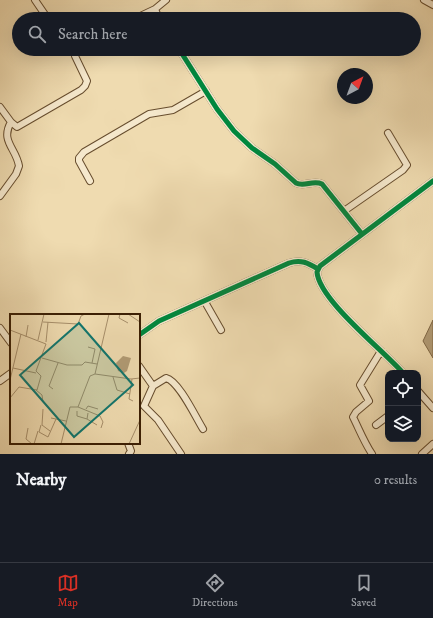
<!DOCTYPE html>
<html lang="en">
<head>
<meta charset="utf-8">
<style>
  body { margin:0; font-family:"IM FELL DW Pica",serif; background:#242831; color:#f1f3f6 }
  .controls { position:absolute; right:12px; bottom:12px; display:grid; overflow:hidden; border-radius:8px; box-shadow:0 4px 16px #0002 }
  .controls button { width:36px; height:36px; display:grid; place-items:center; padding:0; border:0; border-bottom:1px solid #363941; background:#171b24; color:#f1f3f6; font:20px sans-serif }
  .compass { position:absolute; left:337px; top:68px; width:36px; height:36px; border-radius:50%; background:#171b24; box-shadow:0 4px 16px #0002; rotate:41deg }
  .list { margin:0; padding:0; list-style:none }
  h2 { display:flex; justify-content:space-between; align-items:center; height:52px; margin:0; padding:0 16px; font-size:17px }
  h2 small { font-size:13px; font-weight:400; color:#9ea1a6 }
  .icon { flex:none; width:22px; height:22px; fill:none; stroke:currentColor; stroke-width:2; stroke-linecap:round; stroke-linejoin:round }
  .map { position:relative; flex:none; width:433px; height:454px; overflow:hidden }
  .search { position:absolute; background:#171b24; box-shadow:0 4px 16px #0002; left:12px; right:12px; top:12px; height:44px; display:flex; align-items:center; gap:10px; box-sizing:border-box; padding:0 14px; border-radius:22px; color:#9ea1a6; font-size:15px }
  .sheet { height:108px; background:#171b24 }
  nav { display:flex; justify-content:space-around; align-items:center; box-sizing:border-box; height:56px; border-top:1px solid #363941; background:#171b24; font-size:11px; color:#9ea1a6 }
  nav a { display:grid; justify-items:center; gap:2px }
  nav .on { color:#d93025 }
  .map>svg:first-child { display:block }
  .water { fill:#b19b75; stroke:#816947 }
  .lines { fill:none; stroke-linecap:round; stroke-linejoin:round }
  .minor-casing { stroke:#674d2e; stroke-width:8 }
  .minor { stroke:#f5e8cc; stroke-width:6 }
  .cycleway-casing { stroke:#f5e8cc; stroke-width:8 }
  .cycleway { stroke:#00873e; stroke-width:5 }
  .inset-road { fill:none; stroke:#a78f6b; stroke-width:1 }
  .view { fill:#0f766e; fill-opacity:0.15; stroke:#0f766e; stroke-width:2 }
  .inset-edge { fill:none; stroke:#3a1e03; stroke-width:2 }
</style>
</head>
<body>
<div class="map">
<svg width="433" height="454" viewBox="0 0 433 454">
  <rect width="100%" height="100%" fill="#efdbb0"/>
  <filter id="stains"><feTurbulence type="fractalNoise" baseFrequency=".005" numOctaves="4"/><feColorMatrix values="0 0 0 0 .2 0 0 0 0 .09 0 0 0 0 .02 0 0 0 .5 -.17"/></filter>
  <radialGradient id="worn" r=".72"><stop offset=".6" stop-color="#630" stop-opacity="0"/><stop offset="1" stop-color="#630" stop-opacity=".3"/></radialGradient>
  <path class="water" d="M 433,320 L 433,358 L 423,341 Z"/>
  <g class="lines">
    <defs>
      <path id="minor" d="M 35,0 L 48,19
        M 424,0 L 433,5
        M 155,9 L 159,19
        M 134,19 L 155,9 L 166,0
        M 179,49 L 217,109 L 234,131 L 252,148 L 275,164 L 296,183 C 304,187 313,180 322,184 L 362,234
        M 0,107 L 11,122 L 17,127 L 81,90 L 85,86 L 87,81 L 75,56 L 77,49
        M 90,181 L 79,161 L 79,158 L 84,152 L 149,114 L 173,110 L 206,91
        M 0,196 L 16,174 L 19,166 C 16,148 0,141 11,122
        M 344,211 L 403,170 L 407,165 L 388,133
        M 205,302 L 221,330
        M 0,328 L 11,343
        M 139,335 L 159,321 L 289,263 C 301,259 308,263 318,269
        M 139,366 L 153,386 L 144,406 L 158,420 L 181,454
        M 403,373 C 383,350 319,300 317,272 L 320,266 L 433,181
        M 0,381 L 11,373
        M 153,386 L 166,378 C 179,381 196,418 203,429
        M 418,391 L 433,408
        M 376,425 L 388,416
        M 128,443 L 131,451 L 129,454
        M 372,454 C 364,442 359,429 353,417 L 356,412 L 369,401 L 360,385 L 381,351
        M 422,454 L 433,444"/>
    </defs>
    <use href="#minor" class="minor-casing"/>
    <use href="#minor" class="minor"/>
    <defs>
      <path id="cycleway" d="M 179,49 L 217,109 L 234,131 L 252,148 L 275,164 L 296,183 C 304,187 313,180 322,184 L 362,234
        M 139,335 L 159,321 L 289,263 C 301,259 308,263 318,269
        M 403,373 C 383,350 319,300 317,272 L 320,266 L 433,181"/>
    </defs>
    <use href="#cycleway" class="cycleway-casing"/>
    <use href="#cycleway" class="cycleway"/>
  </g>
  <g transform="translate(10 314)">
    <rect width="130" height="130" fill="#efdbb0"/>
    <path d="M 113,42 L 121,44 L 117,57 L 114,59 L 108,57 L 106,49 Z" fill="#b19b75"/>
    <path class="inset-road" d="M 99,0 L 85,60 L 121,65 L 130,64M 110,0 L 109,4 L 118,9M 118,0 L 130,8M 33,8 L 68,10 L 71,2 L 75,0M 0,16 L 36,30 L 26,57 L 31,62 L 27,76 L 9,73 L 0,84M 16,23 L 18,11M 28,26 L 34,0M 36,28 L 38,8M 78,33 L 85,35 L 82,49M 32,44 L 57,51 L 72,51 L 75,48 L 87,50M 3,54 L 26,59M 103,63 L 107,76 L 120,80M 122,65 L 119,85 L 123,87M 0,66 L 11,20M 43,75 L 39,72 L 48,49M 26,76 L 32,81 L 33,88M 68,93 L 90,102 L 93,108 L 91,114M 33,95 L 32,111 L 40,117M 76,95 L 78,92 L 88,95M 67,97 L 67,102 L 77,105M 78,99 L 77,105 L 87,111M 41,104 L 56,107M 31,111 L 29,118 L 38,123 L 46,105M 18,114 L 16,125 L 22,130M 24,130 L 28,117M 51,130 L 60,93 L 68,93 L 80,62 L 85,60M 119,130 L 130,106"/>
    <path class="view" d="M 69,9 L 123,71 L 64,123 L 10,61 Z"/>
    <rect width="130" height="130" class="inset-edge"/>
  </g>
  <rect width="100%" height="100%" filter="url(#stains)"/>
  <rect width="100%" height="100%" fill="url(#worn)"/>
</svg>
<div class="controls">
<button><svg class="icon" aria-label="locate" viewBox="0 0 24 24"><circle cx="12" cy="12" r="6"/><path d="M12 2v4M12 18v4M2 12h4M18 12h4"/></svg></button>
<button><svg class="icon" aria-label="layers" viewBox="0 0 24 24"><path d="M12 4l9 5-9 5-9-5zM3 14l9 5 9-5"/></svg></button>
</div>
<svg class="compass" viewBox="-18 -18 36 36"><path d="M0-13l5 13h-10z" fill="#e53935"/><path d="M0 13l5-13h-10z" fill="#9ea1a6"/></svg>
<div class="search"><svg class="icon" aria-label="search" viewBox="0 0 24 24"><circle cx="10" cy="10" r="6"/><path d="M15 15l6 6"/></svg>Search here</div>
</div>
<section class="sheet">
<h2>Nearby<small>0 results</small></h2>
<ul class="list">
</ul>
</section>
<nav>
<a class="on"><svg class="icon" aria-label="map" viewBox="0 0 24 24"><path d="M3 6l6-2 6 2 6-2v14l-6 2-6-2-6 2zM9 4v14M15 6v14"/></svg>Map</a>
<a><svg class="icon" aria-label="directions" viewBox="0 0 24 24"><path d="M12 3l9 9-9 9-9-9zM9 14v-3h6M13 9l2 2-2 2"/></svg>Directions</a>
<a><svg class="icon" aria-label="saved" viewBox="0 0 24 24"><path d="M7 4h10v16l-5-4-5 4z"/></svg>Saved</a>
</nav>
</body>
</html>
